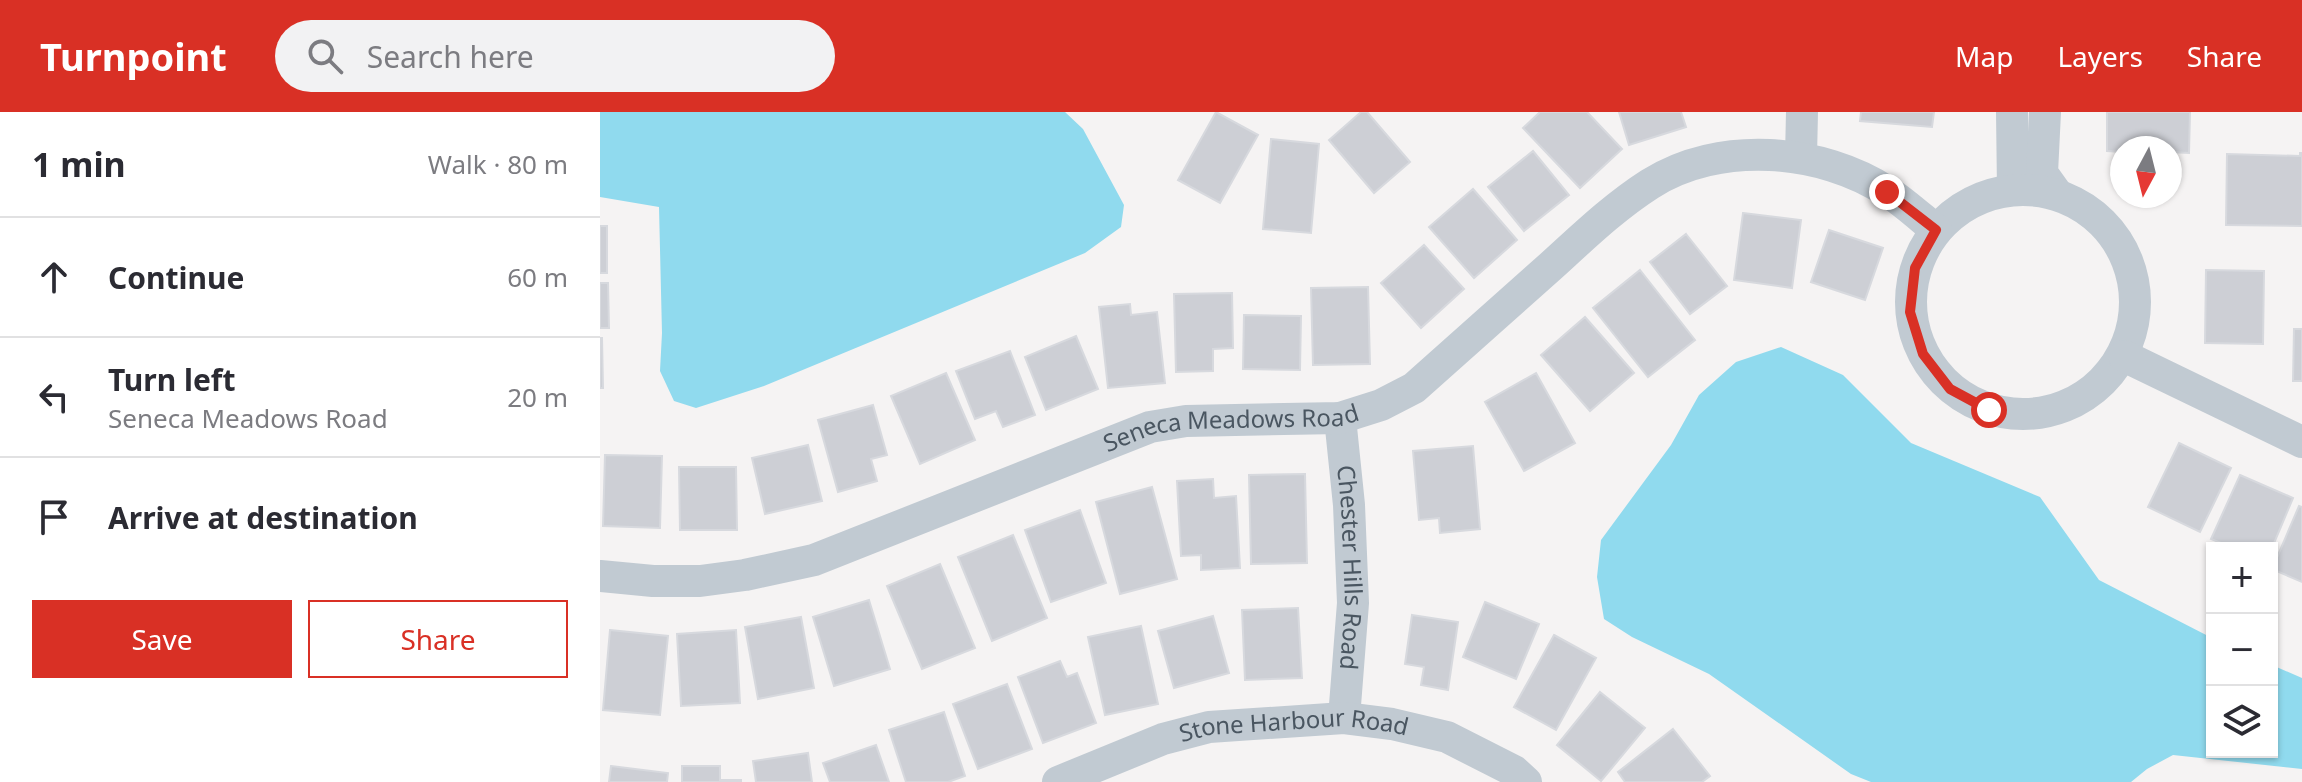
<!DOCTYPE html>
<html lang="en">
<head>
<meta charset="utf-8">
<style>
  body { margin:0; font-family:"Noto Sans",sans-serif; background:#f2f2f3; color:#2b2b33 }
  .controls { position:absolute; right:24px; bottom:24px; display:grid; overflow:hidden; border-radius:0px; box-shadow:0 2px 6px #0004 }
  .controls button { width:72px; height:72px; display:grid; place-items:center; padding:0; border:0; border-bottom:2px solid #e1e1e2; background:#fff; color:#2b2b33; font:40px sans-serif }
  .compass { position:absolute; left:1510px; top:24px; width:72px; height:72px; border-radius:50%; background:#fff; box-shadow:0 2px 6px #0004; rotate:187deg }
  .stop { position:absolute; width:24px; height:24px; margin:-18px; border:6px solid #d93025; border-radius:50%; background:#fff }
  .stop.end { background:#d93025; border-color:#fff; box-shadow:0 2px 8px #0008 }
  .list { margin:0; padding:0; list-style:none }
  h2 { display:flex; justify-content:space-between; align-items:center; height:104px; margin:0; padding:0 32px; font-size:34px }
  h2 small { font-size:26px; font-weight:400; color:#7c7c81 }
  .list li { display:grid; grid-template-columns:52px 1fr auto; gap:24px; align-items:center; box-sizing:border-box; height:120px; padding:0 32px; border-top:2px solid #e1e1e2 }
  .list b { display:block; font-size:30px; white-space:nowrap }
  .list p { margin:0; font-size:26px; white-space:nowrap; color:#7c7c81 }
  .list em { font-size:26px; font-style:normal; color:#7c7c81 }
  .actions { display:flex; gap:16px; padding:24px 32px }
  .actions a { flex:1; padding:18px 0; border:2px solid #d93025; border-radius:0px; text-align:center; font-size:28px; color:#d93025 }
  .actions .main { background:#d93025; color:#fff }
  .icon { flex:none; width:44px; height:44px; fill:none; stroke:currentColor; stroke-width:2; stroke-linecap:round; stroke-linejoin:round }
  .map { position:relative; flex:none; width:1702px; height:670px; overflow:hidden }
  header { display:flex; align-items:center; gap:48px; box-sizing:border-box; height:112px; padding:0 40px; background:#d93025; color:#fff }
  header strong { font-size:38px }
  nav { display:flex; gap:44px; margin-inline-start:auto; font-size:28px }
  .search { width:560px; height:72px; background:#f2f2f3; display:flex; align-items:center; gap:20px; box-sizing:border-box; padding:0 28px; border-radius:44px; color:#7c7c81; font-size:30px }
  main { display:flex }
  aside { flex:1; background:#fff }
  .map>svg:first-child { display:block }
  .water { fill:#90daee }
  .building { fill:#cdcfd5; stroke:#d7d9de; stroke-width:2 }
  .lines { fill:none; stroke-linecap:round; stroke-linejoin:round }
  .minor { stroke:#c1cad2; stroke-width:32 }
  .route { stroke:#d93025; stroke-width:10 }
  .labels { text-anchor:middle; stroke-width:7; stroke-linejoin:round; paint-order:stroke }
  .street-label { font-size:24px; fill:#4a5661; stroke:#fff }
</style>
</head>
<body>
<header>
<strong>Turnpoint</strong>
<div class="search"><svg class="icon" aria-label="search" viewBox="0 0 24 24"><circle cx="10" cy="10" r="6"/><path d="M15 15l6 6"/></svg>Search here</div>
<nav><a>Map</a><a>Layers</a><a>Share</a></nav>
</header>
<main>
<aside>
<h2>1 min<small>Walk · 80 m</small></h2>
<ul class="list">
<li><svg class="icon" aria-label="ahead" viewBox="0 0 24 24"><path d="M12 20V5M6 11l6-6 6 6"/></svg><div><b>Continue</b></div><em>60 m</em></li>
<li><svg class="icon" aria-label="left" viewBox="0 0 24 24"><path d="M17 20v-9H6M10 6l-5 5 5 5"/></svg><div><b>Turn left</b><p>Seneca Meadows Road</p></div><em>20 m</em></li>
<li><svg class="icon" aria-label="arrive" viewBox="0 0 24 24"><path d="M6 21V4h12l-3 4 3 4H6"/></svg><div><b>Arrive at destination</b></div></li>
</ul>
<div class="actions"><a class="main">Save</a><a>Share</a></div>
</aside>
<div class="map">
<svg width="1702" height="670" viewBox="0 0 1702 670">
  <rect width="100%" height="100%" fill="#f5f3f3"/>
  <path class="water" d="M 0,0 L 465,0 L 483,17 L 524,93 L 521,115 L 485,141 L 164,274 L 96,296 L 74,289 L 60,259 L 62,221 L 59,95 L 0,85 Z
    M 1181,235 L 1243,263 L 1311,331 L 1440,385 L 1499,468 L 1612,526 L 1612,640 L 1672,640 L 1672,553 L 1702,566 L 1702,657 L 1573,643 L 1547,657 L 1531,670 L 1271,670 L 1251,662 L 1109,562 L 1032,525 L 1004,507 L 997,465 L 1001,428 L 1071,333 L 1099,283 L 1136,250 Z"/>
  <path class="building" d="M 616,0 L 658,23 L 620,91 L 578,68 Z
    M 761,0 L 767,0 L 810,50 L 774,81 L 729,28 Z
    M 940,0 L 987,0 L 1022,37 L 980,76 L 923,16 Z
    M 1019,0 L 1081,0 L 1086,15 L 1029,33 Z
    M 1261,0 L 1334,0 L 1332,15 L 1260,9 Z
    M 1507,0 L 1590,0 L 1589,41 L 1570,40 L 1570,36 L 1522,36 L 1522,40 L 1507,39 Z
    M 671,27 L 719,32 L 711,121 L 663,117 Z
    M 933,39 L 969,83 L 924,119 L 888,75 Z
    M 1700,41 L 1702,41 L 1702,114 L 1626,113 L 1627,42 L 1700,44 Z
    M 873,77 L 917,128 L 874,166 L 829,115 Z
    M 1143,101 L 1201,108 L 1192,176 L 1134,168 Z
    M 0,114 L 7,114 L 7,161 L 0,161 Z
    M 1229,118 L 1283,136 L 1265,188 L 1211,170 Z
    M 1086,122 L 1127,174 L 1090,202 L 1050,150 Z
    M 824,133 L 864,177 L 821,216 L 781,171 Z
    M 1040,158 L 1095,228 L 1048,265 L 993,196 Z
    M 1606,158 L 1664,159 L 1663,232 L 1605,231 Z
    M 0,171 L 8,171 L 9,216 L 0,216 Z
    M 768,175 L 770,252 L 713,253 L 711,176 Z
    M 632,181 L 633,236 L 613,237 L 613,259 L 576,260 L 574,182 Z
    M 530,192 L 531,203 L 557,200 L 565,271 L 508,276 L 499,195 Z
    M 644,203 L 701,204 L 700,258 L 643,257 Z
    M 985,205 L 1034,261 L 990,299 L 941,243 Z
    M 1694,217 L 1702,217 L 1702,269 L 1693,269 Z
    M 476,224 L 498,277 L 446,298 L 425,245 Z
    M 0,226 L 2,226 L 3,276 L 0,276 Z
    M 410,239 L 435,303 L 403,315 L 396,299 L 375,307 L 356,259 Z
    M 346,261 L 375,328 L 320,352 L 291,284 Z
    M 936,261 L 975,331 L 924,359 L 885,290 Z
    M 273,293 L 287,343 L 271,347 L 277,369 L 238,380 L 218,308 Z
    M 1579,331 L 1631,356 L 1600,420 L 1548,395 Z
    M 208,333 L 222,389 L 165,402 L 152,346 Z
    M 873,334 L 880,417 L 840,421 L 839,406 L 819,408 L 813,339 Z
    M 5,343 L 62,344 L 60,416 L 3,414 Z
    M 79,355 L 136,355 L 137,418 L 80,418 Z
    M 705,362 L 707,451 L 651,452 L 649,363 Z
    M 1640,363 L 1693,386 L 1672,436 L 1633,436 L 1611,427 Z
    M 613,367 L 614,386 L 636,384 L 640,456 L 601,458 L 601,443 L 581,444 L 577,369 Z
    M 552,375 L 577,467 L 520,482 L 496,390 Z
    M 1699,394 L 1702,395 L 1702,470 L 1672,457 Z
    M 480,398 L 506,471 L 451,490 L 425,418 Z
    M 413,423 L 447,506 L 392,529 L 358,445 Z
    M 340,452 L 375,536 L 322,557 L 287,474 Z
    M 269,488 L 290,557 L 234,574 L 213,505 Z
    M 885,490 L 939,512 L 916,567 L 863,545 Z
    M 698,496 L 702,566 L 645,568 L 642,498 Z
    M 812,503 L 858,510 L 848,578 L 821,573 L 824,555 L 805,552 Z
    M 613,504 L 629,561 L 574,576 L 558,519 Z
    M 201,505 L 214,576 L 158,587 L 145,515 Z
    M 541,514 L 558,592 L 505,603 L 488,525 Z
    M 10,518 L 68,524 L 60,603 L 3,598 Z
    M 136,518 L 140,591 L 81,594 L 77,522 Z
    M 954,523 L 996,546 L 956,618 L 914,595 Z
    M 460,549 L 467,565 L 477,561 L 496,611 L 443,631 L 418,565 Z
    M 407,572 L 432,637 L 378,657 L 353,592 Z
    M 1000,580 L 1045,616 L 1001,669 L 957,633 Z
    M 344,600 L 365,664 L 348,670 L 306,670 L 289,618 Z
    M 1073,617 L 1110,664 L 1102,670 L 1025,670 L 1018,660 Z
    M 276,633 L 289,670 L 230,670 L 223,651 Z
    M 208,641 L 212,670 L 156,670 L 153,649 Z
    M 11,654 L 68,661 L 67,670 L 9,670 Z
    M 82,654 L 120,654 L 120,668 L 141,668 L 141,670 L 82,670 Z"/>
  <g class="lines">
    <g class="minor">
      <path d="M 1412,0 L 1413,78"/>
      <path d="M 1445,0 L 1442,61 L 1457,82"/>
      <path d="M 1201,45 L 1202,0"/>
      <circle cx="1423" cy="190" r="112"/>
      <path d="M 1524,244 L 1702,330"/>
      <path id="s1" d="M 740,306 L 749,393 L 753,491 L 744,606"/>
      <path id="s2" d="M 0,464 L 53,469 L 100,469 L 145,463 L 214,448 L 550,315 L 586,309 L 740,306 L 781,293 L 814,276 C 860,235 905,195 951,154 C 983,125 1014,95 1050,72 C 1119,28 1221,36 1288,80 C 1305,91 1320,105 1336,118"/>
      <path id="s3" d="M 458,670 L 563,627 L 609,615 L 744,606 L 792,612 L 847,625 L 914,659 L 926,670"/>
    </g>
  </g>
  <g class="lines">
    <path class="route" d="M 1287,80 L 1336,118 L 1315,156 L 1310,200 L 1323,242 L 1350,277 L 1389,298"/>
  </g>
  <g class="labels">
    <g class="street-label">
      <text dy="8" stroke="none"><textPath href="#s2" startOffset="658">Seneca Meadows Road</textPath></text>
      <text dy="8" stroke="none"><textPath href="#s1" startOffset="150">Chester Hills Road</textPath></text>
      <text dy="8" stroke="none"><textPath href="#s3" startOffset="246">Stone Harbour Road</textPath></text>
    </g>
  </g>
</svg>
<div class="controls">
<button>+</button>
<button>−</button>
<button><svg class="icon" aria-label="layers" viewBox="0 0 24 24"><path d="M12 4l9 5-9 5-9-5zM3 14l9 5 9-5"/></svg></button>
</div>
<svg class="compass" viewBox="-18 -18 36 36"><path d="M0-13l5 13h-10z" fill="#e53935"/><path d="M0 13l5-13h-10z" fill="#7c7c81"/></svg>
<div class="stop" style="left:1389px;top:298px"></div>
<div class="stop end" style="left:1287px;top:80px"></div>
</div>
</main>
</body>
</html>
